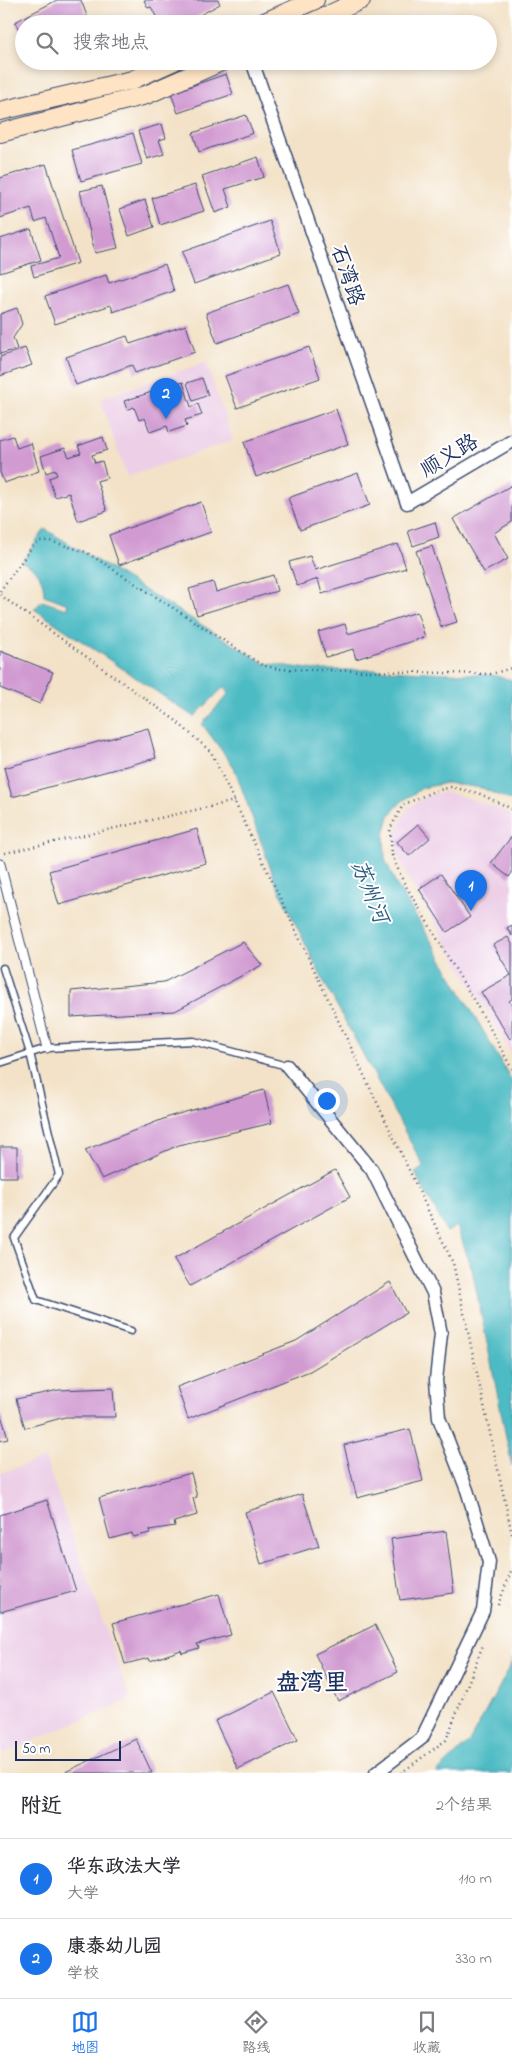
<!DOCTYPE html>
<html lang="zh">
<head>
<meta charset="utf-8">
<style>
  body { margin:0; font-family:"Indie Flower","LXGW WenKai TC",sans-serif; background:#f2f2f3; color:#2b2b33 }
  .scale { position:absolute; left:15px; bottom:12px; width:106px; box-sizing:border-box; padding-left:5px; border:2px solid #1b2f5e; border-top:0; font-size:14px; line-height:18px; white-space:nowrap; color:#1b2f5e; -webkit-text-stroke:4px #fff; paint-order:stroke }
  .you { position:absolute; left:326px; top:1100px; width:18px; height:18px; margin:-12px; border:4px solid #fff; border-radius:50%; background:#1a73e8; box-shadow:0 0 0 8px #1a73e833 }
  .badge { display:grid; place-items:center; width:32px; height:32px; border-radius:50%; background:#1a73e8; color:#fff; font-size:16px; font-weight:700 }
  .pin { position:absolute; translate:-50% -41px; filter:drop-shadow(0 1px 2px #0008) }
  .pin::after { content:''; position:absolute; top:26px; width:18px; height:15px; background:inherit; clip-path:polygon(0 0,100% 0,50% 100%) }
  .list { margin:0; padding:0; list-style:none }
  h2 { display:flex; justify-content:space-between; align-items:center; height:65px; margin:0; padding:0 20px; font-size:21px }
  h2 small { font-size:16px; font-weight:400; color:#7c7c81 }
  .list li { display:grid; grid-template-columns:32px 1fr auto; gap:15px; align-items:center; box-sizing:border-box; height:80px; padding:0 20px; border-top:1px solid #e1e1e2 }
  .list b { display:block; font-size:19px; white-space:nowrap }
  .list p { margin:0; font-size:16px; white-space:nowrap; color:#7c7c81 }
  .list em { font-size:16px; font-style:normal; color:#7c7c81 }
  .icon { flex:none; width:28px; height:28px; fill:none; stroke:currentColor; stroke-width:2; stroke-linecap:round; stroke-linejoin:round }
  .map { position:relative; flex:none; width:512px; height:1773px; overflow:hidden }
  .search { position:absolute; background:#fff; box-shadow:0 2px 8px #0003; left:15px; right:15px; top:15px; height:55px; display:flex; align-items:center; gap:12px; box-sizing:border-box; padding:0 18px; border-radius:28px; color:#7c7c81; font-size:19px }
  .sheet { height:225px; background:#fff }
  nav { display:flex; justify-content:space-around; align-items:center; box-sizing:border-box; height:70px; border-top:1px solid #e1e1e2; background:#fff; font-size:14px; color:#7c7c81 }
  nav a { display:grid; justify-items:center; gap:2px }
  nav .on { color:#1a73e8 }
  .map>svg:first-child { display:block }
  .built { fill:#edd0e8 }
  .water { fill:#4dbbc4; stroke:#347591 }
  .building { fill:#d19bd2 }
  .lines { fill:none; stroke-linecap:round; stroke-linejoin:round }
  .service-casing { stroke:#3b4a6e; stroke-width:9 }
  .pedestrian-casing { stroke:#3b4a6e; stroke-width:11 }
  .minor-casing { stroke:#3b4a6e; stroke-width:15 }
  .secondary-casing { stroke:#3b4a6e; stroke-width:20 }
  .path { stroke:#3b4a6e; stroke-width:2.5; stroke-dasharray:1 4; stroke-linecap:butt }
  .service { stroke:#fff; stroke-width:6 }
  .pedestrian { stroke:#fff; stroke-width:9 }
  .minor { stroke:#fff; stroke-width:12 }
  .secondary { stroke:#fee4c5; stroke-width:18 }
  .labels { text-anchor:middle; stroke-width:4; stroke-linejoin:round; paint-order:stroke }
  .street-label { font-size:21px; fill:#1b2f5e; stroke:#fff }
  .water-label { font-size:22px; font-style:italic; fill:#2c6082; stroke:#fff }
  .quarter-label { font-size:24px; font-weight:bold; fill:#1b2f5e; stroke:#fff }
</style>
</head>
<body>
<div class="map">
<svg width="512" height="1773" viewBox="0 0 512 1773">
  <rect width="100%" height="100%" fill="#fff"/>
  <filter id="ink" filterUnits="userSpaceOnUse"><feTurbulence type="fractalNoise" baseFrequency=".02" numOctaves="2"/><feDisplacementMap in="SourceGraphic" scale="10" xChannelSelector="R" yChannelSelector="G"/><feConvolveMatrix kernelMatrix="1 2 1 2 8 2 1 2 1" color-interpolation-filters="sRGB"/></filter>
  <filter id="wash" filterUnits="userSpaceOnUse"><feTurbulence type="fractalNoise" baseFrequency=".0096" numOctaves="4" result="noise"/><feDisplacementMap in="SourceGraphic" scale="20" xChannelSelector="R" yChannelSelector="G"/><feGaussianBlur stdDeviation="1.12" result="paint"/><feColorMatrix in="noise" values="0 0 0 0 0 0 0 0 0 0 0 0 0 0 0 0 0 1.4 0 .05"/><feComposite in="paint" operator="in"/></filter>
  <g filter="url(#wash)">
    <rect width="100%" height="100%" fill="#f3e2c7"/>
    <path class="built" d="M 206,362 L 233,440 L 127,477 L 100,399 Z
      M 446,792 L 480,802 L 512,815 L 512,1055 L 409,879 L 397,852 L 395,835 L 407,809 L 427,796 Z
      M 45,1458 L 130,1699 L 0,1755 L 0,1473 Z"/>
    <path class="water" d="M 45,529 L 264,663 L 316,670 L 384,670 L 492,675 L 512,680 L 512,801 L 482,788 L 446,783 L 422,788 L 401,802 L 389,816 L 384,835 L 385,859 L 396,884 L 436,949 L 512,1081 L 512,1466 L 472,1269 L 457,1226 L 447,1232 L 415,1173 L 424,1167 L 323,980 L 277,886 L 234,767 L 202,724 L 229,693 L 224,687 L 194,717 L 34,609 L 42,601 L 66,609 L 68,604 L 44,595 C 44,578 37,568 22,562 Z
      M 512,1659 L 512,1773 L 436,1773 L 469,1742 L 509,1669 Z"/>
    <g id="blocks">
      <path class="building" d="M 57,0 L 81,0 L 90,24 L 24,24 L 24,39 L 15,22 Z
        M 144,0 L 218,0 L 220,4 L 184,24 L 160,24 L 151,7 L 148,8 Z
        M 40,61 L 53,61 L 43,67 Z
        M 226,74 L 233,94 L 178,113 L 171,93 Z
        M 246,115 L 253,133 L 199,152 L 193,133 Z
        M 162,124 L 166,138 L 159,140 L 164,154 L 147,159 L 138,131 Z
        M 133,133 L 142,164 L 81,181 L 72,150 Z
        M 258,157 L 264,177 L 225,189 L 231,207 L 215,213 L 202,176 Z
        M 46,164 L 78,263 L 34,277 L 31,266 L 59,258 L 46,218 L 35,222 L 31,208 L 0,218 L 0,178 Z
        M 195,185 L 204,211 L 160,225 L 152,198 Z
        M 102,186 L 118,248 L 95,253 L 80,191 Z
        M 145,200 L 154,227 L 129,236 L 120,209 Z
        M 270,221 L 281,253 L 194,284 L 182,252 Z
        M 31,229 L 41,260 L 0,273 L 0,239 Z
        M 165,264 L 174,291 L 113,312 L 111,305 L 55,324 L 45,296 L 106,275 L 109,283 Z
        M 288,284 L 299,314 L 217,343 L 206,313 Z
        M 17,308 L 22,324 L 13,338 L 17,349 L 0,354 L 0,314 Z
        M 186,325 L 195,352 L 135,373 L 132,365 L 76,385 L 66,357 L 127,336 L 130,344 Z
        M 309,347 L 320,378 L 237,408 L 225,376 Z
        M 25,348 L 32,365 L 0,376 L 0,357 Z
        M 202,378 L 208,395 L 193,401 L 187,383 Z
        M 183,382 L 191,407 L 198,404 L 202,415 L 185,420 L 187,426 L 169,432 L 167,426 L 150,432 L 145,418 L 139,420 L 134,407 L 127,410 L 124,401 Z
        M 336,409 L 348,444 L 256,477 L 244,442 Z
        M 13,436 L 17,448 L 31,443 L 39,471 L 4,483 L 0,472 L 0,440 Z
        M 103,437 L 107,450 L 92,455 L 95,463 L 102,461 L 107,478 L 97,481 L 107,511 L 78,521 L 69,493 L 55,497 L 49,478 L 57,475 L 55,470 L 46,473 L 41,456 L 65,448 L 69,457 L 81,453 L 78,446 Z
        M 358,473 L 370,505 L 300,530 L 288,498 Z
        M 512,485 L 512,522 L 494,533 L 508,559 L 484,572 L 453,519 Z
        M 201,502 L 211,532 L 119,565 L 109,535 Z
        M 435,522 L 439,537 L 413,546 L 408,531 Z
        M 398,544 L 406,568 L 322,594 L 318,579 L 297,586 L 289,562 L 310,556 L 315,570 Z
        M 432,546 L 457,622 L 441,627 L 416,551 Z
        M 273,575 L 277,591 L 197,615 L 189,589 L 213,582 L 216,592 Z
        M 417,612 L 425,637 L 356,659 L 353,649 L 326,657 L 318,632 L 345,624 L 348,634 Z
        M 0,651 L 53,672 L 40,704 L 0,688 Z
        M 148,728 L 156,758 L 12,797 L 4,768 Z
        M 418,824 L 430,838 L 409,856 L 397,842 Z
        M 197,829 L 206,863 L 59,905 L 49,871 Z
        M 512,836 L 512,873 L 509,877 L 491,863 Z
        M 441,874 L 470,917 L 447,932 L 419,889 Z
        M 512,925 L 512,936 L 507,928 Z
        M 508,937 L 512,944 L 512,999 L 509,1001 L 512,1005 L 512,1038 L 510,1039 L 481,992 L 511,975 L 493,945 Z
        M 243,942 L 262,965 L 175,1011 L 71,1017 L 71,991 L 164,982 Z
        M 264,1090 L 272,1123 L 179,1145 L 102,1179 L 85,1150 L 171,1116 Z
        M 0,1147 L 17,1147 L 17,1177 L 0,1177 Z
        M 335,1170 L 350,1197 L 190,1286 L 174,1259 Z
        M 390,1282 L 406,1313 L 310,1371 L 188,1419 L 177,1387 L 296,1341 Z
        M 113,1388 L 115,1417 L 65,1417 L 25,1428 L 16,1399 L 59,1390 Z
        M 0,1411 L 8,1439 L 0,1441 Z
        M 410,1429 L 423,1481 L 357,1498 L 344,1445 Z
        M 191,1473 L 197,1497 L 193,1498 L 197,1515 L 174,1522 L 175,1526 L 149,1530 L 150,1533 L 133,1537 L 132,1533 L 110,1539 L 99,1498 Z
        M 302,1494 L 319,1546 L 261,1564 L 245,1512 Z
        M 47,1500 L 76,1591 L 0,1612 L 0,1515 Z
        M 446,1531 L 454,1593 L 400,1600 L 391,1539 Z
        M 219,1594 L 231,1635 L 197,1644 L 199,1648 L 182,1653 L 181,1650 L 150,1661 L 149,1658 L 125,1664 L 113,1623 Z
        M 375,1625 L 398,1672 L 338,1701 L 315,1654 Z
        M 274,1692 L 298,1740 L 238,1769 L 215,1721 Z
        M 136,1739 L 152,1773 L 63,1773 Z"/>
    </g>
  </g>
  <g filter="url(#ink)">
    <use href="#blocks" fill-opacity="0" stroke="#3b4a6e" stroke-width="1"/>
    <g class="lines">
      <defs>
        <path id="service" d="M 3,968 L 30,1053 L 59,1175 L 14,1238 L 36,1300 L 131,1331
          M 0,1063 L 47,1048 L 193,1041 L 287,1066"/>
        <path id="pedestrian" d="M 0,864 L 47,1048"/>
        <path id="minor" d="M 252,61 L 407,503 L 512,441
          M 287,1066 L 372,1170 L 433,1293 L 441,1334 L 436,1380 L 439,1418 L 467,1490 L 489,1562 L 483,1611 L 422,1738 L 376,1773"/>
        <path id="secondary" d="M 260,24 L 315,0
          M 308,24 L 361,0
          M 0,111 L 132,80 L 174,61
          M 0,133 L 146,95 L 223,61"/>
      </defs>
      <use href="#service" class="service-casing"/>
      <use href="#pedestrian" class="pedestrian-casing"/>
      <use href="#minor" class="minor-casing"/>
      <use href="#secondary" class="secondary-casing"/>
      <path class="path" d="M 0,591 L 32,547 L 39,541 L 50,541 L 86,552 L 262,665 L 278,669 L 491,674 L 512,668
        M 0,595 L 175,720 L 211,752 L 453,1263 L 512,1534
        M 512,809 L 478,793 L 451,787 L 432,792 L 403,805 L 390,829 L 392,855 L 403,881 L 486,1021 L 512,1069
        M 5,853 L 235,801
        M 498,1605 L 512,1569
        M 401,1773 L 446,1740 L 483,1645"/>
      <use href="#service" class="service"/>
      <use href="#pedestrian" class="pedestrian"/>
      <use href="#minor" class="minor"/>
      <use href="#secondary" class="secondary"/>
    </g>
  </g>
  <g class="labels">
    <g class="street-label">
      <text transform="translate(348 275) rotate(71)" y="7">石湾路</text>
      <text transform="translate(449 455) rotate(-31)" y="7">顺义路</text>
    </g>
    <g class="water-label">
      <text transform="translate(371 891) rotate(68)" y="8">苏州河</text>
    </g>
    <g class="quarter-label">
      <text x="312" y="1690">盘湾里</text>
    </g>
  </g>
</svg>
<div class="scale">50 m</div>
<div class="you"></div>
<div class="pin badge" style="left:471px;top:911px">1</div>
<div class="pin badge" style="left:166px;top:419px">2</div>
<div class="search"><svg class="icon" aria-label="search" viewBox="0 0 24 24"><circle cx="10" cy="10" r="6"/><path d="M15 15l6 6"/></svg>搜索地点</div>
</div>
<section class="sheet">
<h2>附近<small>2个结果</small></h2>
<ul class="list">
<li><span class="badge">1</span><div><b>华东政法大学</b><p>大学</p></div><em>110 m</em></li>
<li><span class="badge">2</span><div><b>康泰幼儿园</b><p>学校</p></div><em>330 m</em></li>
</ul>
</section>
<nav>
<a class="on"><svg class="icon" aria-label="map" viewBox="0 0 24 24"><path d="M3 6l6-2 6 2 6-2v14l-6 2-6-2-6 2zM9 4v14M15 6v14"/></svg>地图</a>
<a><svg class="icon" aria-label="directions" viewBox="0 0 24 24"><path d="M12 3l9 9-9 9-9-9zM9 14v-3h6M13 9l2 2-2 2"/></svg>路线</a>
<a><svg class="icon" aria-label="saved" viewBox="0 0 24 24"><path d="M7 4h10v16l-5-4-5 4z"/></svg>收藏</a>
</nav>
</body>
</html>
